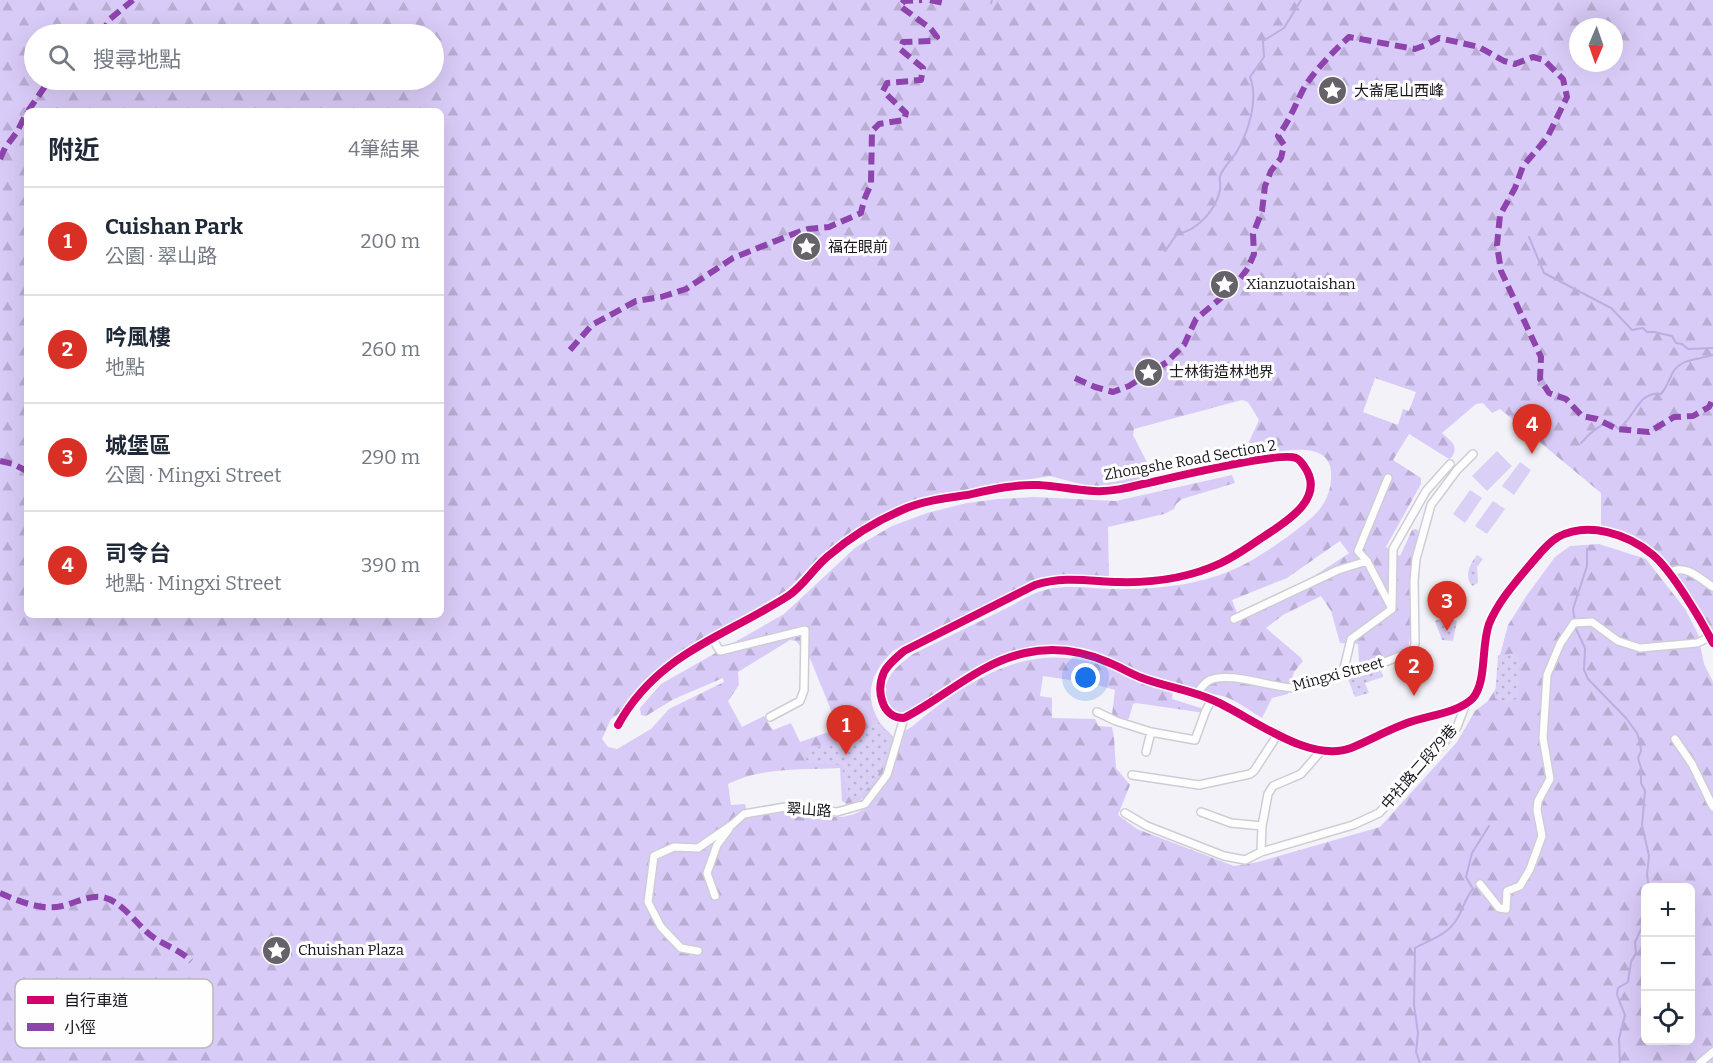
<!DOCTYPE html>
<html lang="zh-TW">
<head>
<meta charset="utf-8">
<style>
  body { margin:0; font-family:Bitter,"Noto Sans TC",serif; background:#f2f2f3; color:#1f2937 }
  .controls { position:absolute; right:18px; bottom:18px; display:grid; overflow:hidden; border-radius:9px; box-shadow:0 6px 24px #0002 }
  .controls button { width:54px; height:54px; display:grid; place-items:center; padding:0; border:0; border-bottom:2px solid #e0e1e3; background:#fff; color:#1f2937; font:30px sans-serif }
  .compass { position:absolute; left:1569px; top:18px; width:54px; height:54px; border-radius:50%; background:#fff; box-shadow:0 6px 24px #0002; rotate:182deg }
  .you { position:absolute; left:1086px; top:678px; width:21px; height:21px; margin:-15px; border:4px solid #fff; border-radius:50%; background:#1a73e8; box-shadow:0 0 0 9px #1a73e833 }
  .badge { display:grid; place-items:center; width:39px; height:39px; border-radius:50%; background:#d93025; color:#fff; font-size:20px; font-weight:700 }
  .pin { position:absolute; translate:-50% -50px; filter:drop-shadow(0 2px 3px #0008) }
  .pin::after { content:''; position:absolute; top:32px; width:21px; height:18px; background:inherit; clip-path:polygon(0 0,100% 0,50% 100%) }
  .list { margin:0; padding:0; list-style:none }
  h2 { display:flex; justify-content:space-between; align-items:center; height:78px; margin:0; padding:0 24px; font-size:26px }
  h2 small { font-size:20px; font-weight:400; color:#747a83 }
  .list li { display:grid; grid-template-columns:39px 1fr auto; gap:18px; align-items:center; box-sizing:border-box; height:108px; padding:0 24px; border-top:2px solid #e0e1e3 }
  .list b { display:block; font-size:22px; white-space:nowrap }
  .list p { margin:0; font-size:20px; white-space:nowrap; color:#747a83 }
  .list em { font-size:20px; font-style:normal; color:#747a83 }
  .icon { flex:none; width:33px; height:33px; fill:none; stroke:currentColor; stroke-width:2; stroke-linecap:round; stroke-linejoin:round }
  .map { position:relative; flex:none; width:1713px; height:1063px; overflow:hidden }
  .search { position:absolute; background:#fff; box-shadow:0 6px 24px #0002; left:24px; top:24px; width:420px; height:66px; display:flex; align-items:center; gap:15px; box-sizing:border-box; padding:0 21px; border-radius:33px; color:#747a83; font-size:22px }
  .panel { position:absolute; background:#fff; box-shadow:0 6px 24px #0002; left:24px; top:108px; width:420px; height:510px; border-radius:9px }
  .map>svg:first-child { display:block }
  .forest { fill:url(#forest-firs); fill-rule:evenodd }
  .park { fill:url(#park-dots) }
  .garden { fill:#dacff5 }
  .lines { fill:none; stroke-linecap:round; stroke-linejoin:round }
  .stream { stroke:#bdade1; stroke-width:2 }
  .street-casing { stroke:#cecdd4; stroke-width:10 }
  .street { stroke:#fdfdfe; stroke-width:7 }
  .quiet { stroke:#8e44ad; stroke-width:6; stroke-dasharray:12 6; stroke-linecap:butt }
  .cycleway-casing { stroke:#fefefe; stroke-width:11 }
  .cycleway { stroke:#d6006c; stroke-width:8 }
  .labels { text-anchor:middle; stroke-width:6; stroke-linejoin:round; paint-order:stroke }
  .poi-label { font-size:15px; fill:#18151d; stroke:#fefefe; text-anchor:start }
  .street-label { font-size:15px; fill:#18151d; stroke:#fefefe }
  .key { fill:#fefefe; stroke:#b9b8ba; stroke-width:1.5 }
  .key-label { font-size:16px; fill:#18151d }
</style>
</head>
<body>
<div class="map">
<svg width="1713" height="1063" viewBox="0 0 1713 1063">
  <defs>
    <pattern id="forest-firs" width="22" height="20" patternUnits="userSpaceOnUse" patternTransform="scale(1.5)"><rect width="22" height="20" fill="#d9cbf7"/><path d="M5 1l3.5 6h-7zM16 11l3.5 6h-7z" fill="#baadd3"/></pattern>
    <pattern id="park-dots" width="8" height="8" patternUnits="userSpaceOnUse" patternTransform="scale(1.5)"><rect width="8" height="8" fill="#dacff5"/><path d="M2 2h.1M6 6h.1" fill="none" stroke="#bab1d2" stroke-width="1.8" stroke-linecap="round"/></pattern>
  </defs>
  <rect width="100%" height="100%" fill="#f3f2f9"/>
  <path class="forest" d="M 0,0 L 1713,0 L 1713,635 L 1666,567 L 1618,533 L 1601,528 L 1601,493 L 1500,409 L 1492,413 L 1483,403 L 1476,404 L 1442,433 C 1450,441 1459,444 1452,457 L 1449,459 L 1409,434 L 1393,460 L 1421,478 L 1421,484 L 1386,547 L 1400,556 L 1412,530 L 1416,529 L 1419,531 L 1412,568 L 1412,624 L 1408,651 L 1369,663 L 1359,663 L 1358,644 L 1340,643 L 1331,611 L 1321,596 L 1283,615 L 1266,628 L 1300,657 L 1303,661 L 1294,672 L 1288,694 L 1272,698 L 1262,718 C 1250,711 1239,702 1226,697 C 1220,695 1211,694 1204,693 C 1186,689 1165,683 1147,677 C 1132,671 1117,660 1102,655 C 1016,630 973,673 905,714 C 888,715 881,691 889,678 C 895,667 904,661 913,654 C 943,639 973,625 1003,610 C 1017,603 1033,592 1049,589 C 1068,585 1089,588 1108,589 C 1154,590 1200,586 1241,566 C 1260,557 1307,525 1319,510 C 1328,499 1332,486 1331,472 C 1329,437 1274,453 1252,457 L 1249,442 L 1259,420 L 1248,402 L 1242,400 L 1134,429 L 1133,435 L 1153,474 L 1132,482 L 1091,487 L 1050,476 L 976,488 L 902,505 L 870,522 L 824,553 L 786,591 L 680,653 L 642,685 L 619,714 L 611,719 L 602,739 L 608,747 L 617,749 L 651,729 L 669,709 L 724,682 L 723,678 L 674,699 L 646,716 L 641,715 L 640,708 L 661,684 L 784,614 L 856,547 L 892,526 L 927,513 L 967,503 L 998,499 L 1034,497 L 1116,501 L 1232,475 L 1235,483 L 1182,499 L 1176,504 L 1174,509 L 1164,514 L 1108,527 L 1109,577 L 1068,575 L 1041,578 L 893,651 C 872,671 863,694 879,721 C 883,728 890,732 895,739 C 887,764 878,801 847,804 L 842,801 L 840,768 C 803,770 761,767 728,784 L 731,805 L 745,804 L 748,817 C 759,815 772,810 784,811 C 811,811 838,826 864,809 C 883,795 891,772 897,751 C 899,746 900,737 903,733 C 905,730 911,728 914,725 C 928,713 942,702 957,692 C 1042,637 1086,657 1173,689 L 1172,699 L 1204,709 L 1203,712 L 1198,712 L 1136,703 L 1133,704 L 1129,718 L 1126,721 L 1112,715 L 1115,690 L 1090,683 L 1043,676 L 1040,696 L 1052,698 L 1052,718 L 1095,719 L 1098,726 L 1112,727 L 1114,738 L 1116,768 L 1130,785 L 1118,815 L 1137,829 L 1234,866 L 1258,862 L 1380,827 L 1457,742 L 1475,711 L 1488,701 L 1498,685 L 1499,659 L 1508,625 L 1527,595 L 1555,557 L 1570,546 L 1599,544 L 1646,559 L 1685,609 L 1698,634 L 1704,664 L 1713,682 L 1713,1063 L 0,1063 ZM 1578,27 L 1614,27 L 1614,63 L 1578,63 ZM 34,34 L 434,34 L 434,80 L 34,80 ZM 27,111 L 441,111 L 441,615 L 27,615 ZM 1375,378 L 1416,392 L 1409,411 L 1403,409 L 1398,425 L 1363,412 ZM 1340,541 L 1349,553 C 1314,577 1277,600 1237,613 L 1232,600 L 1287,578 ZM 790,640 L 796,641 L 809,656 L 833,715 L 834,730 L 800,742 L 791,723 L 773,730 L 764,716 L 742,727 L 728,701 L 739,685 L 738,672 ZM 1646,888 L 1690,888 L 1690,1040 L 1646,1040 Z"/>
  <path class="park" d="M 1477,555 L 1483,559 L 1477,567 L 1478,583 L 1472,586 C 1464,575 1470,564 1477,555 Z
    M 1444,617 L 1457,621 L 1453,641 L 1442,640 L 1435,621 Z
    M 1518,653 L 1520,668 L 1517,699 L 1505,702 L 1495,698 L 1498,655 Z
    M 1381,670 L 1383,677 L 1365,683 L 1369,693 L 1355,697 L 1348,679 Z
    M 877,721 L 892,738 C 884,763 880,780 858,797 L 846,793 L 842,765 L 806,763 L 807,748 L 847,744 Z"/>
  <path class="garden" d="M 1497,451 L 1512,466 L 1487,491 L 1472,476 Z
    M 1520,462 L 1531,470 L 1514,495 L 1502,486 Z
    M 1470,490 L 1482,498 L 1465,523 L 1453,514 Z
    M 1493,501 L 1505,509 L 1487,534 L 1475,526 Z"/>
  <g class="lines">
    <path class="stream" d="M 991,3 L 992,0
      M 1529,237 L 1544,273 L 1611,308 L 1632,330 L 1643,328 L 1647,332 L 1654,332 L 1672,336 L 1676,343 L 1682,344 L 1688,349 L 1713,348
      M 1165,251 L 1177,234 C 1197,231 1216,210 1220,190 C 1221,185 1219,180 1220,176 C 1223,168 1231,160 1236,153 C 1248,133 1259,100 1250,77 L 1264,57 L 1263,41 L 1284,28 L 1301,0
      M 1581,443 C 1589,434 1598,425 1610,422 L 1619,429 C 1635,417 1638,391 1661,394 C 1667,387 1669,380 1673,372 C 1682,358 1698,360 1713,355
      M 1587,549 L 1587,566 L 1573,609 L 1576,629 L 1585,648 L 1584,670 L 1588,679 L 1626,718 L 1637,733 L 1640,742 L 1641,751 L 1638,758 L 1641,768 L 1641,783 L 1645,791 L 1642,825 L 1649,856 L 1647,875 L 1649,888
      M 1420,1063 L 1416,1052 L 1418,1033 L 1414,1005 L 1415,948 C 1428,941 1446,935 1455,922 C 1463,912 1464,899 1473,889 L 1466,877 L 1472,853 L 1489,826
      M 1620,1063 L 1619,1039 L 1625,1015 L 1617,995 L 1618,988 L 1628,982 L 1631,962 L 1636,953 L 1635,942 L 1646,918"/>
    <defs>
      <path id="street" d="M 1388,478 L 1358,551 L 1367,561 L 1391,607
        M 1669,573 C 1685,563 1699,578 1713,587
        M 1234,619 L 1338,570 L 1367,561
        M 712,638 L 720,651 L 805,630 L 804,690 L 800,701 L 770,717
        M 1343,673 L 1351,639 L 1392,609 L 1393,549 L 1426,491 L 1450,464
        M 1197,693 C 1201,688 1204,683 1210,680 C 1230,671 1272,688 1295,688 L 1385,662 L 1413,651 L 1415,644 L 1414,581 L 1416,559 L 1431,505 L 1457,470 L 1473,454
        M 1097,712 L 1116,721 L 1151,732
        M 618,725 C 657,654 724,637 788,596 C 803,586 813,569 827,557 C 848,539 876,521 902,510 C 922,501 946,498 967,495 C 990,490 1015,484 1038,485 C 1057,486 1075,490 1094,491 C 1111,492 1127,488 1143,484 C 1167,479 1279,451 1296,458 C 1299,459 1302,463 1304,466 C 1327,498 1286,522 1263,537 C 1250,546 1236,556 1221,563 C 1189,578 1153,583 1118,582 C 1089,581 1063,576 1035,585 L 904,651 C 897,657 889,663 884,672 C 876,690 881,718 904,718 C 945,697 979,663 1025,653 C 1053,647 1083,651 1110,663 C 1120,667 1131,674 1142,678 C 1166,687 1191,690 1215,701 C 1251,717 1309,764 1351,748 C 1368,741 1384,732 1402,725 C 1422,716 1458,714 1473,698 C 1487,681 1481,646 1489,624 C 1498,602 1514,584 1529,566 C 1538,556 1546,544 1558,537 C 1588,521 1628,534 1653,555 C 1672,571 1701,620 1713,643
        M 1675,739 L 1692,764 L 1713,807
        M 1146,752 L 1151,732 L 1195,740 L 1206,710 L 1212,700
        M 1132,775 L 1199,785 L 1250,774 L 1254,771 L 1278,734
        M 1201,812 L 1231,823 L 1262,826
        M 1125,813 L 1147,826 L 1224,856 L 1245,860 L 1261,852 L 1353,825 L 1379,813 L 1435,753 L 1457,727 L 1465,706
        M 1261,852 L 1262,826 L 1268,794 L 1273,786 L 1301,774 L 1321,751
        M 1480,884 L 1499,908 L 1506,909 L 1507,891 L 1520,886 L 1530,869 L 1542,836 L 1537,810 L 1538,801 L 1550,779 L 1543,738 L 1547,675 L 1560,644 L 1574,623 L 1592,622 L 1618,641 L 1640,648 L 1697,643 L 1710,637
        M 715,896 L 707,873 L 717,845 L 729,829
        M 698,951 L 681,948 L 661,927 L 648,902 L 654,856 L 674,847 L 698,848 L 733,824 L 744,814 L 791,806 L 837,812 L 865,804 L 887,775 L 904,718
        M 1700,1063 L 1713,1052"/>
    </defs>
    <use href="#street" class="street-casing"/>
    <use href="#street" class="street"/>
    <path class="quiet" d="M 930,0 L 944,3 L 946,0
      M 101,34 L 110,19 L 133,0
      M 28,111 L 48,82 L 61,80
      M 0,159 L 5,148 L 17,132 L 27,112
      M 570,350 L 592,325 L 636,301 L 661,297 L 686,289 L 733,258 L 793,234 L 808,229 L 829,227 L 861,213 L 864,200 L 871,184 L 872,131 L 879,124 L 904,120 L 906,113 L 883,91 L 887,83 L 921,80 L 923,68 L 900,49 L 903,42 L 932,41 L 937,37 L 931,29 L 900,6 L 904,1 L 922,0
      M 1075,378 L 1095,387 L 1113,392 L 1129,386 L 1167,362 L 1184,345 L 1196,319 L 1234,287 L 1248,268 L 1254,254 L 1253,234 L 1262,211 L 1265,186 L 1271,171 L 1281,158 L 1284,145 L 1278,136 C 1290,120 1296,103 1305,86 C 1317,68 1333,52 1349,37 L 1415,49 L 1426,45 L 1439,38 L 1479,47 L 1504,61 L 1515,64 L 1533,57 L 1544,60 L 1563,79 L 1567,97 L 1547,138 L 1523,166 L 1515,188 L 1500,215 L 1497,245 L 1501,271 L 1541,357 L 1540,379 L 1549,393 L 1566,399 L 1582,416 L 1597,419 L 1617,429 L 1649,432 L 1674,417 L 1693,416 L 1709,407 L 1713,399
      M 0,461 L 13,464 L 27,471
      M 0,893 C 18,901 42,911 62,906 C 75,903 89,895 102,897 C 123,901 137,926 153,937 C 166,946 180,950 191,961"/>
    <defs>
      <path id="cycleway" d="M 618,725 C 657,654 724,637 788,596 C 803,586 813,569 827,557 C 848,539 876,521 902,510 C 922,501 946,498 967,495 C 990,490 1015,484 1038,485 C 1057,486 1075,490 1094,491 C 1111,492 1127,488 1143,484 C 1167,479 1279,451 1296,458 C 1299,459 1302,463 1304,466 C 1327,498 1286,522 1263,537 C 1250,546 1236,556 1221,563 C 1189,578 1153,583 1118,582 C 1089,581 1063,576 1035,585 L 904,651 C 897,657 889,663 884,672 C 876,690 881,718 904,718 C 945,697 979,663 1025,653 C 1053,647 1083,651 1110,663 C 1120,667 1131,674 1142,678 C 1166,687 1191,690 1215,701 C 1251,717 1309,764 1351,748 C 1368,741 1384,732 1402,725 C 1422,716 1458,714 1473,698 C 1487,681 1481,646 1489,624 C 1498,602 1514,584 1529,566 C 1538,556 1546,544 1558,537 C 1588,521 1628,534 1653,555 C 1672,571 1701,620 1713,643"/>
    </defs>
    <use href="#cycleway" class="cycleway-casing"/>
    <use href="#cycleway" class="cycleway"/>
  </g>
  <defs>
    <symbol id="sight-disc" viewBox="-11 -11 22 22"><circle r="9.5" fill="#65626a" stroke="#fefefe"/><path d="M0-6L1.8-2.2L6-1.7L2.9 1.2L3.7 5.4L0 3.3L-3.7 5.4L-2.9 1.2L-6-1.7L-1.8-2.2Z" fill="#fff"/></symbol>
  </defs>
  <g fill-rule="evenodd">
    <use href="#sight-disc" x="1316" y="74" width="33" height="33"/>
    <use href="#sight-disc" x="790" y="230" width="33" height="33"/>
    <use href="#sight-disc" x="1208" y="268" width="33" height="33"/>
    <use href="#sight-disc" x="1132" y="356" width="33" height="33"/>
    <use href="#sight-disc" x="260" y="934" width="33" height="33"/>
  </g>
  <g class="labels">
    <g class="poi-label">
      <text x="1354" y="96">大崙尾山西峰</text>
      <text x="828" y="252">福在眼前</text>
      <text x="1246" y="289">Xianzuotaishan</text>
      <text x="1169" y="377">士林街造林地界</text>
      <text x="298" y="955">Chuishan Plaza</text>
    </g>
    <g class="street-label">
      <text transform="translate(1190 460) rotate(-10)" y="5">Zhongshe Road Section 2</text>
      <text transform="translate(1338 674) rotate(-15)" y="5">Mingxi Street</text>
      <text transform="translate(1419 767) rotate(-49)" y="5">中社路二段79巷</text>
      <text transform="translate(809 810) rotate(3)" y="5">翠山路</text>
    </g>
  </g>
  <rect x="15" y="979" width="198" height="69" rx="9" class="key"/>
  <rect x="27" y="996" width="27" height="8" fill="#d6006c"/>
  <rect x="27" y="1023" width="27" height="8" fill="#8e44ad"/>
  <g class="key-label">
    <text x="64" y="1006">自行車道</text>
    <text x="64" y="1033">小徑</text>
  </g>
</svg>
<div class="controls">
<button>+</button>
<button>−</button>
<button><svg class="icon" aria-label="locate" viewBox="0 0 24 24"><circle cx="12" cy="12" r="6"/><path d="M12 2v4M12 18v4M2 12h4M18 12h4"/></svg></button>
</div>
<svg class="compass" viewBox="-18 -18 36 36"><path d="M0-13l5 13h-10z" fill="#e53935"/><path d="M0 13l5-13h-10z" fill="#747a83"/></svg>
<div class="you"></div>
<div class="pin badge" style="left:846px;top:755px">1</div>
<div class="pin badge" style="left:1414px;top:696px">2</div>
<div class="pin badge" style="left:1447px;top:631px">3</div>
<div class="pin badge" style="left:1532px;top:454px">4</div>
<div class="search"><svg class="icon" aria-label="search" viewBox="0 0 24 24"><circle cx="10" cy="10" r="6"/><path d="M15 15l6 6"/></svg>搜尋地點</div>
<section class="panel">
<h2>附近<small>4筆結果</small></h2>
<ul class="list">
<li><span class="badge">1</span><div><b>Cuishan Park</b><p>公園 · 翠山路</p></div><em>200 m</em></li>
<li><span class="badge">2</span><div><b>吟風樓</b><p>地點</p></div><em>260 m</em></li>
<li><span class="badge">3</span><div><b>城堡區</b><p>公園 · Mingxi Street</p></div><em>290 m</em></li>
<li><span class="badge">4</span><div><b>司令台</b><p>地點 · Mingxi Street</p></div><em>390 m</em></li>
</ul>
</section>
</div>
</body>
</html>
